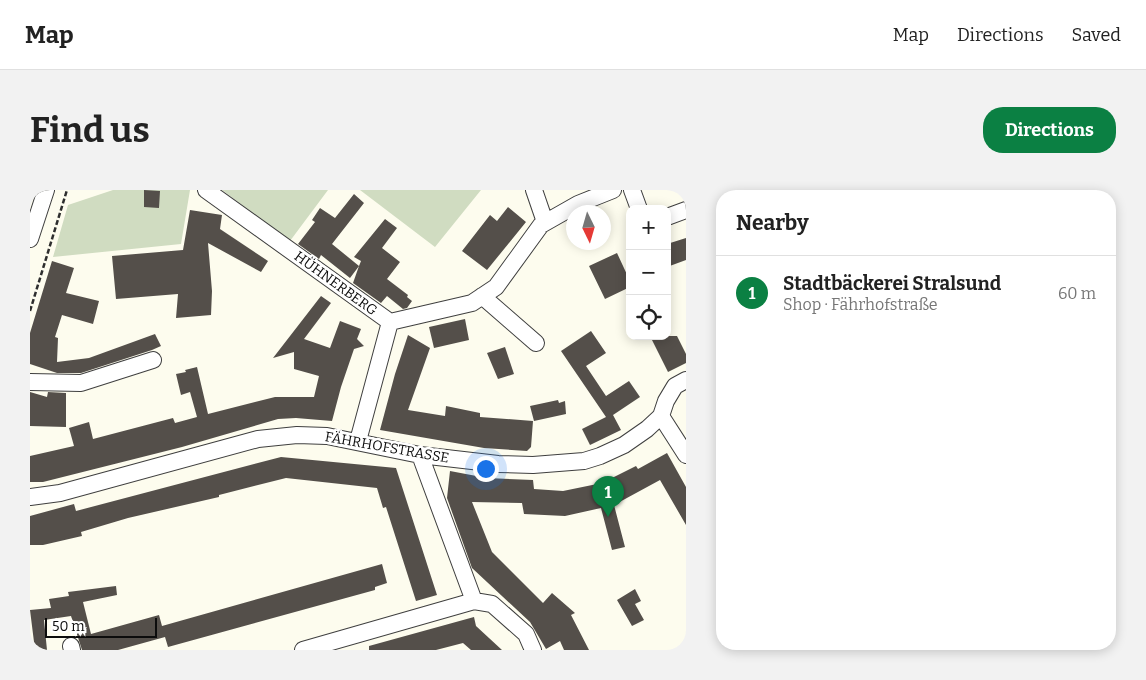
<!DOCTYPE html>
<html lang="en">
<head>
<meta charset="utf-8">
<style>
  body { margin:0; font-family:Bitter,serif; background:#f2f2f2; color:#222 }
  .controls { position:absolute; right:15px; top:15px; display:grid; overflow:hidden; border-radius:10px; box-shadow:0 2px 12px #0003 }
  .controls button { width:45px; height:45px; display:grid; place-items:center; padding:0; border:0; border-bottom:1px solid #e0e0e0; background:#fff; color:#222; font:25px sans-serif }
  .compass { position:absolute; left:536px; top:15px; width:45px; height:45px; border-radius:50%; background:#fff; box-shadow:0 2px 12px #0003; rotate:175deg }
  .scale { position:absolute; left:15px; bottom:12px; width:112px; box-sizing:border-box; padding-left:5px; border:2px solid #0c0c0c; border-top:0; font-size:14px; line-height:18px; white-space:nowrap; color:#0c0c0c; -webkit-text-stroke:4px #fff; paint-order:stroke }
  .you { position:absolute; left:455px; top:278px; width:18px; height:18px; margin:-12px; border:4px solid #fff; border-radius:50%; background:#1a73e8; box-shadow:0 0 0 8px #1a73e833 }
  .badge { display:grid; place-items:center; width:32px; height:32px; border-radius:50%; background:#0b8043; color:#fff; font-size:16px; font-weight:700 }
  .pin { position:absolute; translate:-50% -41px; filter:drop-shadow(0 1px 2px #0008) }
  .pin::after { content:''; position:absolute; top:26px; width:18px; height:15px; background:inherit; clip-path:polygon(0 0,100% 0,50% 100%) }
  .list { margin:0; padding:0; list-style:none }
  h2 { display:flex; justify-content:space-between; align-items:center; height:65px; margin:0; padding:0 20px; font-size:21px }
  h2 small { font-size:16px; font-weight:400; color:#767676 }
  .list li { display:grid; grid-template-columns:32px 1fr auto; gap:15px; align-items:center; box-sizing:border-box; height:75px; padding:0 20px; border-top:1px solid #e0e0e0 }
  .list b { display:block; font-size:19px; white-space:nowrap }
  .list p { margin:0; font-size:16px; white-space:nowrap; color:#767676 }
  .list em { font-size:16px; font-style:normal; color:#767676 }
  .icon { flex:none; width:28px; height:28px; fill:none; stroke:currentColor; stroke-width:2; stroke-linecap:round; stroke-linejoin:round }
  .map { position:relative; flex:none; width:656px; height:460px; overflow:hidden; border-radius:20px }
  header { display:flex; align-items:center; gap:30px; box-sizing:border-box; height:70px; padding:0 25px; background:#fff; border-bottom:1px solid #e0e0e0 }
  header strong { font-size:24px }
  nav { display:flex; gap:28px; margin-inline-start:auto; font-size:18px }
  .intro { display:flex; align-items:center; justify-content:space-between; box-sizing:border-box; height:120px; padding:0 30px }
  h1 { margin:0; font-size:35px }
  .button { padding:12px 22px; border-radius:20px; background:#0b8043; color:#fff; font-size:18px; font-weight:700 }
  main { display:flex; gap:30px; padding:0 30px }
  aside { flex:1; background:#fff; border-radius:20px; box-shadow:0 2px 12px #0003 }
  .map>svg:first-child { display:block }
  .cemetery { fill:#d0dcc1 }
  .building { fill:#544f4a }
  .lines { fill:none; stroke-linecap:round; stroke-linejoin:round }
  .minor-casing { stroke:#3f3f3f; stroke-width:18 }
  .path { stroke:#2e2e2e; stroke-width:2.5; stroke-dasharray:5 2.5; stroke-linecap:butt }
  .minor { stroke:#fff; stroke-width:16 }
  .labels { text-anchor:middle; stroke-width:5; stroke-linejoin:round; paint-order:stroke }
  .street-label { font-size:14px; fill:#0c0c0c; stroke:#fff }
</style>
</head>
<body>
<header>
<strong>Map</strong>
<nav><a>Map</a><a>Directions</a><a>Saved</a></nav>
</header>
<div class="intro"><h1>Find us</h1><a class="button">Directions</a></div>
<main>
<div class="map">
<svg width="656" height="460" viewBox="0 0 656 460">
  <rect width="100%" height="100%" fill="#fdfcee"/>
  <path class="cemetery" d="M 83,0 L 160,0 L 151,54 L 23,67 L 38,15 Z
    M 192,0 L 298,0 L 260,51 Z
    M 330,0 L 451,0 L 405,57 Z"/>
  <path class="building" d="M 114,0 L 130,1 L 129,18 L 114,17 Z
    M 324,4 L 334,13 L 302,54 L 329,76 L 331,71 L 324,67 L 355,29 L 367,38 L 352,58 L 370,72 L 357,89 L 378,105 L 377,107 L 382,111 L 377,118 L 373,119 L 357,106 L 351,113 L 323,93 L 329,76 L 320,88 L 291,65 L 289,69 L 268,54 L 285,32 L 282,30 L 290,18 L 305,28 Z
    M 478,17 L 496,32 L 457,80 L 432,61 L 460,25 L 467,31 Z
    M 160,20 L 192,25 L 190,39 L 238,71 L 231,82 L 178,53 L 182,101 L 181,125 L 146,128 L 148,104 L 86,109 L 82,66 L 153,60 Z
    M 656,48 L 656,70 L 637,77 L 637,54 Z
    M 587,63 L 600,91 L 600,97 L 575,109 L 559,76 Z
    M 22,71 L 44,78 L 36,103 L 69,111 L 63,134 L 32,125 L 25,147 L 28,148 L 27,172 L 59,168 L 125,144 L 131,156 L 122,160 L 51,183 L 27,183 L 0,174 L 0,143 Z
    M 291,106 L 301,113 L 274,149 L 300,158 L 310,131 L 331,139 L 327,149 L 334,156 L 324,159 L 311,197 L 302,231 L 266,228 L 248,229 L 152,257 L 13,292 L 0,292 L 0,266 L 44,256 L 39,238 L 59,232 L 63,249 L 143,228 L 145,233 L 167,227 L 160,202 L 151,205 L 146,184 L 156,182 L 155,180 L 167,177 L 178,224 L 245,207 L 284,207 L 289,186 L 264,179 L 264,162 L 243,168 Z
    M 435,129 L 439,150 L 404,158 L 399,137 Z
    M 561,141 L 576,163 L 556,176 L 576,206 L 599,191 L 610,207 L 583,225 L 591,240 L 560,255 L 552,239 L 576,227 L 531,161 Z
    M 378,145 L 400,158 L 378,220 L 415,226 L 416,216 L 450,223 L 450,227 L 503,231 L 501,257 L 497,261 L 454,258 L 350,240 L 365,184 Z
    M 620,146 L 647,146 L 656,164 L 656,173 L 638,182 Z
    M 475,157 L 484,184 L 468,189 L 457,163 Z
    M 0,202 L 17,207 L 18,202 L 36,203 L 36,237 L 0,236 Z
    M 528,210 L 529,213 L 535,211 L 536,224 L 504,231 L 500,216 Z
    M 637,263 L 656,297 L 656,335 L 630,290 L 584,315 L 595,357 L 582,360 L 571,318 L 535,326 L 494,324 L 492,313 L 442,312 L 462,362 L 513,413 L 522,403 L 545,423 L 541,425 L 559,460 L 534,460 L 530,451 L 516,459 L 500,432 L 442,378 L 417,308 L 420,281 L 457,288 L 503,290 L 504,299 L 533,301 L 572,293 L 606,276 L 608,279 Z
    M 251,267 L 366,278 L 407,405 L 386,411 L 356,317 L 353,318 L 347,298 L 256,288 L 189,305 L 189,307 L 98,328 L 51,342 L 52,346 L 13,355 L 0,355 L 0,326 L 44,314 L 46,321 Z
    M 352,374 L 357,393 L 345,397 L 345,400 L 138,457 L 135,447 L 88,460 L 52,460 L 41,426 L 14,430 L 17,460 L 5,460 L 0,420 L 21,418 L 19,409 L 39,406 L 38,402 L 86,396 L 87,405 L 53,412 L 61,444 L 129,425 L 132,436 Z
    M 605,399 L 611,411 L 605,414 L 614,430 L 602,436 L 587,410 Z
    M 444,427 L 446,436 L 472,460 L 441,460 L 433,453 L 406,460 L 339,460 L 339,456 Z"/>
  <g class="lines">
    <defs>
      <path id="minor" d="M 176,0 L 360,132 L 328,251
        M 504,0 L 515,32
        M 602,0 L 609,19
        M 637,27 L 656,20
        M 0,49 L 16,0
        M 452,106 L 506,153
        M 360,132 L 442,113 L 466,97 L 511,35 L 548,14 L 583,0
        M 0,192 L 51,193 L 123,170
        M 631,226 L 656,265
        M 390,265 L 444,411 L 462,414 L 496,444 L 503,460
        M 0,307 L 30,303 L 228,249 L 267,245 L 297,246 L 390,265 L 468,274 L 503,275 L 554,271 L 570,266 L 594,255 L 617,239 L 631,226 L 636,211 L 645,196 L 656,190
        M 41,456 L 42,460
        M 273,460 L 444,411"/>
    </defs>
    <use href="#minor" class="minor-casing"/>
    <path class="path" d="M 0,121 L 37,0"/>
    <use href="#minor" class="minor"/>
  </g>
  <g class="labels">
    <g class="street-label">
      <text transform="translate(306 93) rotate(36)" y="5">HÜHNERBERG</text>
      <text transform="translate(357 257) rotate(10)" y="5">FÄHRHOFSTRASSE</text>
    </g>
  </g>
</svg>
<div class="controls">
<button>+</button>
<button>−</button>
<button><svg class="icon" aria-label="locate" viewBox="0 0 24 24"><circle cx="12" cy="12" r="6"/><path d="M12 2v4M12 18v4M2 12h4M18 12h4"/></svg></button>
</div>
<svg class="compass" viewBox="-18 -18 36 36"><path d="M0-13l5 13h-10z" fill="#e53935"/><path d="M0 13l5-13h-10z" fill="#767676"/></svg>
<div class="scale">50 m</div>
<div class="you"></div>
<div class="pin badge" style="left:578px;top:327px">1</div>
</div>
<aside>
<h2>Nearby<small></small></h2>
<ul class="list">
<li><span class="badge">1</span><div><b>Stadtbäckerei Stralsund</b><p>Shop · Fährhofstraße</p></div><em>60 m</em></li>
</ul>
</aside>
</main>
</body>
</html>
